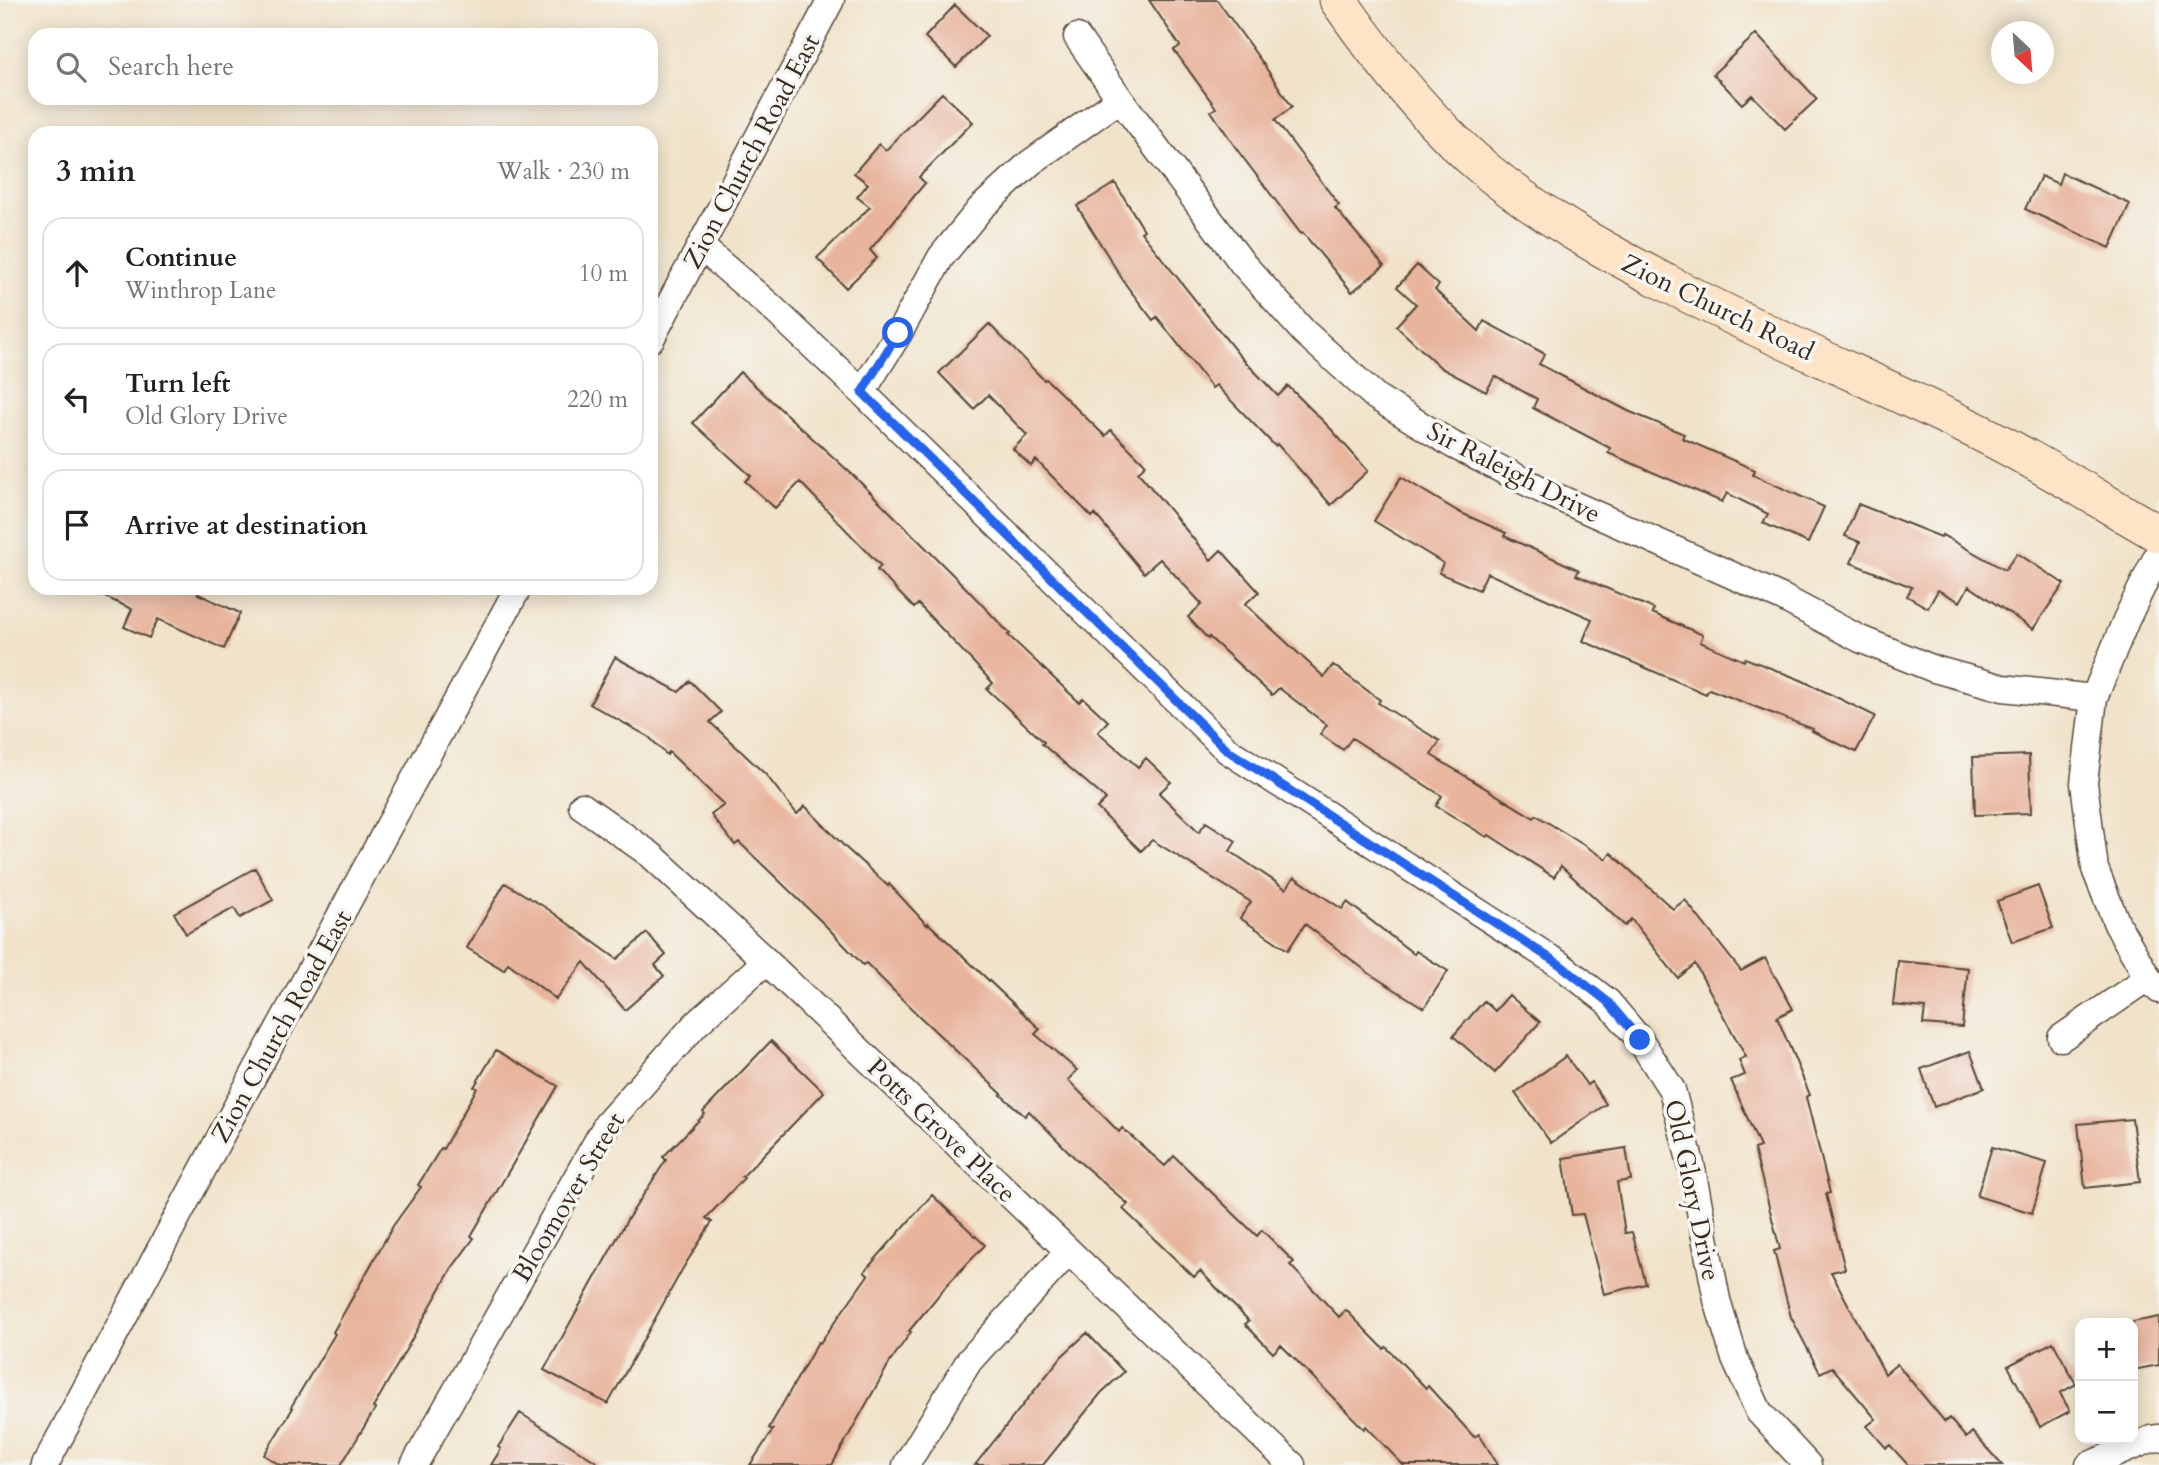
<!DOCTYPE html>
<html lang="en">
<head>
<meta charset="utf-8">
<style>
  body { margin:0; font-family:Cardo,serif; background:#f2f2f2; color:#202124 }
  .controls { position:absolute; right:21px; bottom:21px; display:grid; overflow:hidden; border-radius:14px; box-shadow:0 4px 18px #0003 }
  .controls button { width:63px; height:63px; display:grid; place-items:center; padding:0; border:0; border-bottom:2px solid #e0e0e0; background:#fff; color:#202124; font:35px sans-serif }
  .compass { position:absolute; left:1991px; top:21px; width:63px; height:63px; border-radius:50%; background:#fff; box-shadow:0 4px 18px #0003; rotate:154deg }
  .stop { position:absolute; width:21px; height:21px; margin:-16px; border:5px solid #2563eb; border-radius:50%; background:#fff }
  .stop.end { background:#2563eb; border-color:#fff; box-shadow:0 2px 7px #0008 }
  .list { margin:0; padding:0; list-style:none }
  h2 { display:flex; justify-content:space-between; align-items:center; height:91px; margin:0; padding:0 28px; font-size:30px }
  h2 small { font-size:23px; font-weight:400; color:#757577 }
  .list li { display:grid; grid-template-columns:46px 1fr auto; gap:21px; align-items:center; box-sizing:border-box; height:112px; margin:0 14px 14px; padding:0 14px; border:2px solid #e0e0e0; border-radius:21px }
  .list b { display:block; font-size:26px; white-space:nowrap }
  .list p { margin:0; font-size:23px; white-space:nowrap; color:#757577 }
  .list em { font-size:23px; font-style:normal; color:#757577 }
  .icon { flex:none; width:38px; height:38px; fill:none; stroke:currentColor; stroke-width:2; stroke-linecap:round; stroke-linejoin:round }
  .map { position:relative; flex:none; width:2159px; height:1465px; overflow:hidden }
  .search { position:absolute; background:#fff; box-shadow:0 4px 18px #0003; left:28px; top:28px; width:630px; height:77px; display:flex; align-items:center; gap:18px; box-sizing:border-box; padding:0 24px; border-radius:21px; color:#757577; font-size:26px }
  .panel { position:absolute; background:#fff; box-shadow:0 4px 18px #0003; left:28px; top:126px; width:630px; height:469px; border-radius:21px }
  .map>svg:first-child { display:block }
  .building { fill:#e8b49c }
  .lines { fill:none; stroke-linecap:round; stroke-linejoin:round }
  .street-casing { stroke:#564638; stroke-width:29 }
  .secondary-casing { stroke:#564638; stroke-width:39 }
  .street { stroke:#fff; stroke-width:26 }
  .secondary { stroke:#fee4c6; stroke-width:37 }
  .route { stroke:#2563eb; stroke-width:9 }
  .labels { text-anchor:middle; stroke-width:7; stroke-linejoin:round; paint-order:stroke }
  .street-label { font-size:26px; fill:#3b2a1e; stroke:#f6f6f2 }
</style>
</head>
<body>
<div class="map">
<svg width="2159" height="1465" viewBox="0 0 2159 1465">
  <rect width="100%" height="100%" fill="#f6f6f2"/>
  <filter id="ink" filterUnits="userSpaceOnUse"><feTurbulence type="fractalNoise" baseFrequency=".0143" numOctaves="2"/><feDisplacementMap in="SourceGraphic" scale="14" xChannelSelector="R" yChannelSelector="G"/><feConvolveMatrix kernelMatrix="1 2 1 2 8 2 1 2 1" color-interpolation-filters="sRGB"/></filter>
  <filter id="wash" filterUnits="userSpaceOnUse"><feTurbulence type="fractalNoise" baseFrequency=".00686" numOctaves="4" result="noise"/><feDisplacementMap in="SourceGraphic" scale="28" xChannelSelector="R" yChannelSelector="G"/><feGaussianBlur stdDeviation="1.57" result="paint"/><feColorMatrix in="noise" values="0 0 0 0 0 0 0 0 0 0 0 0 0 0 0 0 0 1.4 0 .05"/><feComposite in="paint" operator="in"/></filter>
  <g filter="url(#wash)">
    <rect width="100%" height="100%" fill="#f1e3ca"/>
    <g id="blocks">
      <path class="building" d="M 1149,0 L 1217,0 L 1262,62 L 1292,107 L 1275,120 L 1339,205 L 1335,208 L 1384,266 L 1352,292 L 1303,233 L 1301,234 L 1238,151 L 1211,111 L 1216,108 L 1174,50 L 1180,46 Z
        M 955,5 L 987,36 L 956,67 L 925,37 Z
        M 1756,34 L 1817,99 L 1785,129 L 1752,95 L 1742,104 L 1713,74 Z
        M 942,93 L 973,122 L 919,177 L 925,183 L 870,250 L 877,258 L 846,288 L 817,258 L 870,207 L 857,197 L 868,184 L 854,173 L 879,144 L 886,150 Z
        M 2062,173 L 2130,204 L 2110,248 L 2025,209 L 2041,176 L 2058,184 Z
        M 1115,183 L 1144,230 L 1141,232 L 1239,355 L 1278,396 L 1288,386 L 1331,429 L 1368,471 L 1331,505 L 1277,444 L 1275,446 L 1216,385 L 1212,388 L 1157,317 L 1153,320 L 1126,285 L 1077,206 Z
        M 1417,265 L 1439,285 L 1435,290 L 1479,331 L 1484,321 L 1545,354 L 1539,364 L 1628,411 L 1684,434 L 1682,438 L 1755,470 L 1753,475 L 1824,507 L 1808,543 L 1763,523 L 1768,514 L 1727,493 L 1722,502 L 1608,453 L 1610,448 L 1533,408 L 1537,399 L 1495,376 L 1486,392 L 1441,368 L 1396,326 L 1416,304 L 1397,287 Z
        M 989,324 L 1044,380 L 1046,379 L 1105,436 L 1111,430 L 1146,465 L 1138,472 L 1211,560 L 1221,550 L 1259,592 L 1245,604 L 1324,677 L 1333,665 L 1380,700 L 1378,703 L 1440,741 L 1431,755 L 1534,818 L 1536,815 L 1606,859 L 1611,853 L 1673,909 L 1685,900 L 1741,971 L 1765,958 L 1793,1009 L 1777,1017 L 1810,1095 L 1806,1097 L 1830,1193 L 1826,1194 L 1845,1269 L 1831,1272 L 1885,1374 L 1897,1364 L 1945,1422 L 1949,1418 L 1966,1438 L 1972,1432 L 2002,1465 L 1908,1465 L 1890,1445 L 1886,1448 L 1867,1426 L 1876,1419 L 1832,1367 L 1820,1373 L 1791,1317 L 1774,1251 L 1780,1249 L 1754,1149 L 1760,1147 L 1731,1080 L 1745,1075 L 1739,1060 L 1746,1057 L 1695,964 L 1678,978 L 1631,919 L 1625,926 L 1561,866 L 1554,877 L 1489,835 L 1487,837 L 1436,806 L 1442,796 L 1352,738 L 1343,750 L 1320,734 L 1327,725 L 1279,688 L 1272,695 L 1209,637 L 1208,639 L 1188,617 L 1202,604 L 1160,559 L 1144,573 L 1095,514 L 1092,517 L 1036,460 L 1031,466 L 1013,449 L 1027,435 L 988,395 L 974,409 L 939,373 Z
        M 740,372 L 855,477 L 967,589 L 1010,634 L 1008,635 L 1079,702 L 1083,698 L 1108,721 L 1098,732 L 1138,767 L 1146,758 L 1171,782 L 1159,793 L 1199,832 L 1206,822 L 1236,841 L 1230,851 L 1286,889 L 1294,877 L 1342,909 L 1347,902 L 1414,954 L 1416,951 L 1448,971 L 1424,1008 L 1370,974 L 1305,924 L 1288,950 L 1240,918 L 1251,902 L 1152,840 L 1141,851 L 1097,808 L 1106,799 L 1042,744 L 1044,742 L 987,689 L 993,683 L 918,604 L 914,608 L 877,570 L 881,566 L 800,482 L 775,508 L 745,481 L 751,476 L 693,423 Z
        M 1401,477 L 1459,512 L 1506,533 L 1504,536 L 1579,570 L 1576,575 L 1654,609 L 1652,613 L 1703,635 L 1700,642 L 1744,661 L 1745,658 L 1801,680 L 1875,716 L 1856,752 L 1812,731 L 1813,729 L 1709,689 L 1706,694 L 1583,641 L 1592,619 L 1487,573 L 1479,590 L 1439,573 L 1443,563 L 1374,521 Z
        M 1858,504 L 1941,537 L 1942,535 L 2005,570 L 2017,553 L 2064,584 L 2033,629 L 1969,586 L 1960,602 L 1938,590 L 1928,608 L 1907,596 L 1912,587 L 1851,563 L 1860,542 L 1845,536 Z
        M 85,588 L 201,588 L 198,594 L 240,613 L 224,649 L 158,619 L 149,638 L 124,627 L 132,609 Z
        M 615,657 L 679,692 L 690,681 L 721,712 L 710,722 L 766,775 L 797,814 L 805,806 L 845,847 L 888,886 L 889,884 L 927,925 L 928,923 L 1040,1029 L 1035,1034 L 1077,1070 L 1068,1080 L 1119,1132 L 1122,1128 L 1165,1166 L 1174,1156 L 1257,1236 L 1262,1230 L 1294,1262 L 1290,1265 L 1339,1317 L 1346,1310 L 1384,1349 L 1386,1347 L 1426,1388 L 1428,1386 L 1474,1437 L 1479,1434 L 1498,1465 L 1403,1465 L 1366,1426 L 1364,1429 L 1281,1345 L 1273,1353 L 1245,1324 L 1249,1321 L 1200,1271 L 1194,1277 L 1123,1209 L 1128,1204 L 1075,1158 L 1029,1111 L 1025,1116 L 1001,1095 L 1002,1094 L 918,1015 L 866,963 L 863,965 L 826,926 L 739,842 L 735,845 L 711,815 L 724,805 L 669,752 L 667,755 L 649,737 L 590,704 Z
        M 2029,755 L 2031,813 L 1975,815 L 1973,757 Z
        M 255,868 L 273,900 L 240,918 L 234,908 L 186,934 L 174,913 Z
        M 505,883 L 548,909 L 617,959 L 647,933 L 666,955 L 655,965 L 664,976 L 625,1010 L 584,962 L 556,999 L 508,963 L 504,970 L 467,948 Z
        M 2038,886 L 2053,928 L 2012,942 L 1997,901 Z
        M 1898,961 L 1968,968 L 1962,1027 L 1923,1024 L 1925,1008 L 1893,1005 Z
        M 1509,995 L 1540,1022 L 1495,1073 L 1453,1036 L 1484,1001 L 1495,1011 Z
        M 771,1041 L 824,1092 L 742,1177 L 744,1178 L 706,1218 L 712,1222 L 683,1268 L 608,1404 L 544,1370 L 627,1220 L 666,1160 L 663,1157 L 705,1114 L 703,1112 Z
        M 496,1050 L 558,1086 L 471,1236 L 474,1238 L 452,1268 L 373,1408 L 375,1409 L 341,1465 L 280,1465 L 264,1455 L 293,1408 L 291,1407 L 335,1334 L 333,1332 L 393,1226 L 421,1187 L 418,1185 L 441,1148 L 443,1149 L 477,1088 L 474,1087 Z
        M 1970,1051 L 1984,1088 L 1934,1107 L 1921,1069 Z
        M 1566,1056 L 1587,1085 L 1591,1082 L 1606,1104 L 1551,1143 L 1515,1093 Z
        M 2132,1119 L 2140,1182 L 2085,1188 L 2078,1124 Z
        M 1992,1147 L 2047,1163 L 2032,1213 L 1977,1196 Z
        M 1626,1148 L 1631,1180 L 1617,1182 L 1625,1233 L 1632,1232 L 1646,1284 L 1604,1294 L 1583,1214 L 1572,1215 L 1563,1158 Z
        M 932,1195 L 985,1245 L 947,1285 L 909,1331 L 911,1332 L 890,1362 L 832,1465 L 750,1465 L 773,1430 L 769,1428 L 818,1342 L 820,1343 L 868,1275 L 864,1272 Z
        M 2159,1317 L 2159,1365 L 2133,1370 L 2133,1322 Z
        M 1087,1333 L 1124,1372 L 1101,1393 L 1043,1465 L 975,1465 L 1062,1356 Z
        M 2053,1342 L 2076,1384 L 2060,1393 L 2070,1411 L 2040,1427 L 2008,1366 Z
        M 520,1413 L 601,1465 L 491,1465 L 501,1449 L 498,1447 Z"/>
    </g>
  </g>
  <g filter="url(#ink)">
    <use href="#blocks" fill-opacity="0" stroke="#564638" stroke-width="2"/>
    <g class="lines">
      <defs>
        <path id="street" d="M 1077,37 L 1120,99 L 1243,264 L 1304,332 L 1376,397 L 1453,445 L 1548,493 L 1783,598 L 1860,639 L 1934,669 L 2003,688 L 2094,698
          M 700,246 L 769,305 L 862,392 L 1227,750 L 1559,964 L 1608,1002 L 1640,1040 L 1672,1090 L 1691,1164 L 1717,1300 L 1735,1359 L 1759,1412 L 1808,1465
          M 651,339 L 831,0
          M 862,392 L 899,333 L 941,257 L 981,208 L 1030,163 L 1120,99
          M 2159,552 L 2126,620 L 2094,698 L 2084,783 L 2095,869 L 2117,924 L 2148,978 L 2159,990
          M 582,806 L 651,855 L 766,961 L 1292,1465
          M 2061,1038 L 2148,978
          M 45,1465 L 219,1139 L 518,588
          M 414,1465 L 607,1124 L 696,1024 L 766,961
          M 906,1465 L 969,1361 L 1068,1252
          M 2089,1465 L 2151,1439 L 2159,1438"/>
        <path id="secondary" d="M 1338,0 C 1379,59 1431,125 1487,171 C 1541,215 1599,248 1661,280 C 1767,336 1877,382 1985,435 C 2044,465 2101,501 2159,534"/>
      </defs>
      <use href="#street" class="street-casing"/>
      <use href="#secondary" class="secondary-casing"/>
      <use href="#street" class="street"/>
      <use href="#secondary" class="secondary"/>
    </g>
  </g>
  <g class="lines" filter="url(#ink)">
    <path class="route" d="M 898,333 L 862,392 L 1227,750 L 1559,964 L 1608,1002 L 1640,1040"/>
  </g>
  <g class="labels">
    <g class="street-label">
      <text transform="translate(751 151) rotate(-62)" y="9">Zion Church Road East</text>
      <text transform="translate(1718 307) rotate(26)" y="9">Zion Church Road</text>
      <text transform="translate(1514 472) rotate(27)" y="9">Sir Raleigh Drive</text>
      <text transform="translate(281 1026) rotate(-61)" y="9">Zion Church Road East</text>
      <text transform="translate(942 1130) rotate(44)" y="9">Potts Grove Place</text>
      <text transform="translate(1693 1190) rotate(78)" y="9">Old Glory Drive</text>
      <text transform="translate(568 1197) rotate(-59)" y="9">Bloomover Street</text>
    </g>
  </g>
</svg>
<div class="controls">
<button>+</button>
<button>−</button>
</div>
<svg class="compass" viewBox="-18 -18 36 36"><path d="M0-13l5 13h-10z" fill="#e53935"/><path d="M0 13l5-13h-10z" fill="#757577"/></svg>
<div class="stop" style="left:898px;top:333px"></div>
<div class="stop end" style="left:1640px;top:1040px"></div>
<div class="search"><svg class="icon" aria-label="search" viewBox="0 0 24 24"><circle cx="10" cy="10" r="6"/><path d="M15 15l6 6"/></svg>Search here</div>
<section class="panel">
<h2>3 min<small>Walk · 230 m</small></h2>
<ul class="list">
<li><svg class="icon" aria-label="ahead" viewBox="0 0 24 24"><path d="M12 20V5M6 11l6-6 6 6"/></svg><div><b>Continue</b><p>Winthrop Lane</p></div><em>10 m</em></li>
<li><svg class="icon" aria-label="left" viewBox="0 0 24 24"><path d="M17 20v-9H6M10 6l-5 5 5 5"/></svg><div><b>Turn left</b><p>Old Glory Drive</p></div><em>220 m</em></li>
<li><svg class="icon" aria-label="arrive" viewBox="0 0 24 24"><path d="M6 21V4h12l-3 4 3 4H6"/></svg><div><b>Arrive at destination</b></div></li>
</ul>
</section>
</div>
</body>
</html>
